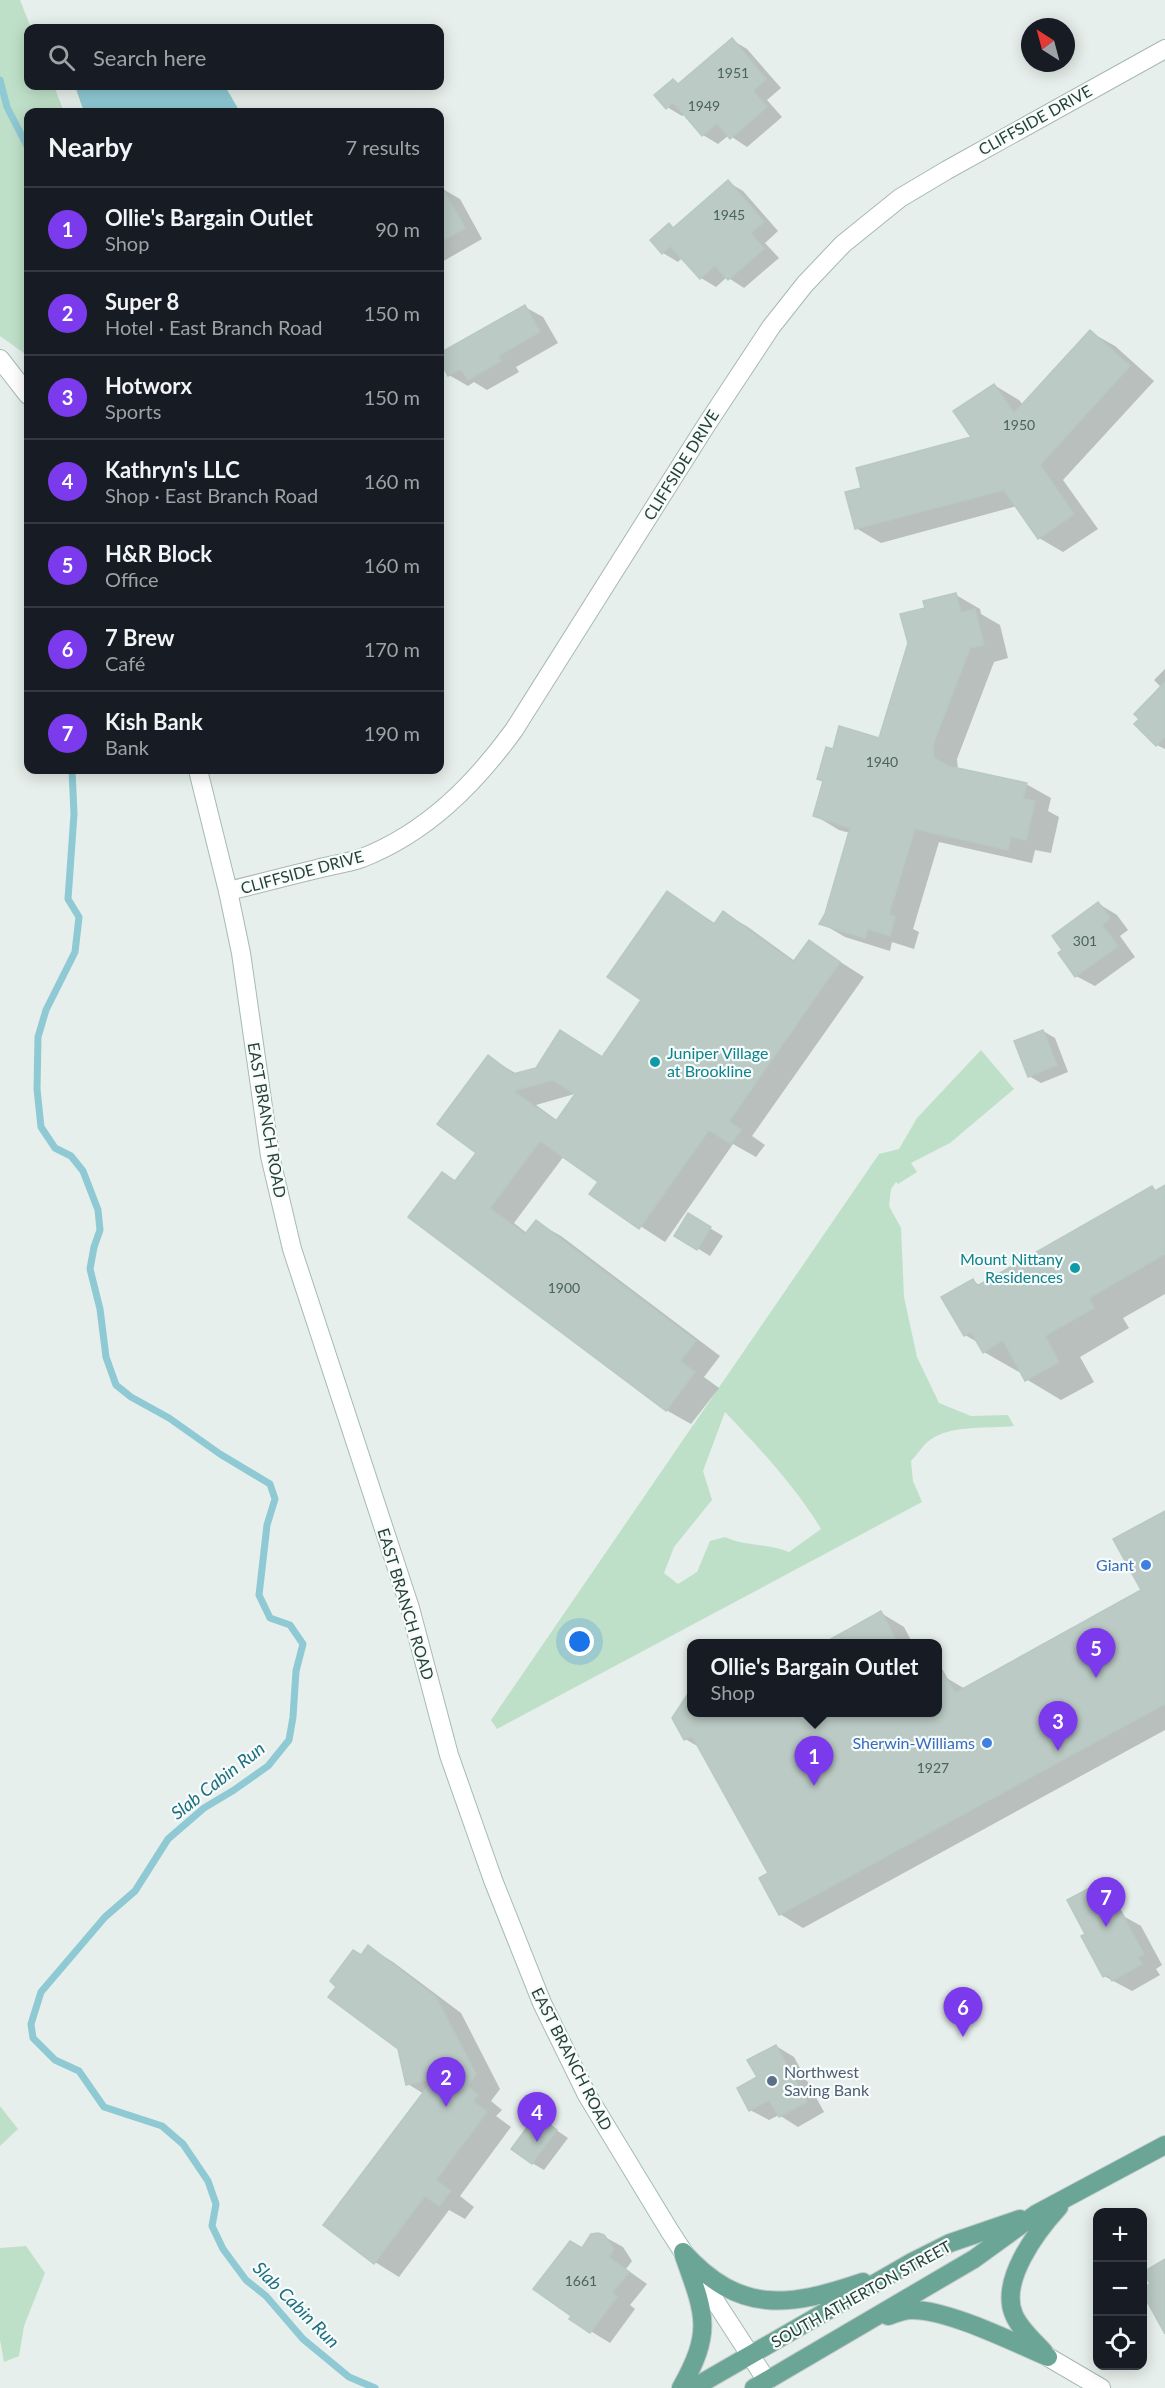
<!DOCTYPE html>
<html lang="en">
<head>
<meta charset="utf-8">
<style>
  body { margin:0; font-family:Lato,sans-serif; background:#20242c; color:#f1f3f6 }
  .controls { position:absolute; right:18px; bottom:18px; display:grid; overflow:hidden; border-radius:12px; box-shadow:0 3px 15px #0003 }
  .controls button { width:54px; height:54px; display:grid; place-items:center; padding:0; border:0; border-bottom:2px solid #363941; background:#171b24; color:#f1f3f6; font:30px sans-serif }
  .compass { position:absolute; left:1021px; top:18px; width:54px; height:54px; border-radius:50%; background:#171b24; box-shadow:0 3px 15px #0003; rotate:324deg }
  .you { position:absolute; left:580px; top:1642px; width:21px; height:21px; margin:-15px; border:4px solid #fff; border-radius:50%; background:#1a73e8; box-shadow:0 0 0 9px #1a73e833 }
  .badge { display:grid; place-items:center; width:39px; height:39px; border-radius:50%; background:#7c3aed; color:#fff; font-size:20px; font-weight:700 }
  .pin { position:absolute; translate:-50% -50px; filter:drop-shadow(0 2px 3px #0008) }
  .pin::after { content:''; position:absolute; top:32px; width:21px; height:18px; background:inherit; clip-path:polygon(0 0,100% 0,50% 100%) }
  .popup { position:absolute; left:687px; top:1639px; width:255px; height:78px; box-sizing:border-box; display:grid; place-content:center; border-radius:12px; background:#171b24; filter:drop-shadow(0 2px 4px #0005); font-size:20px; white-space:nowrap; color:#9ea1a6 }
  .popup b { font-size:22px; color:#f1f3f6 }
  .popup::after { content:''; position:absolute; left:50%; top:100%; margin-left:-12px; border:12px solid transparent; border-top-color:#171b24 }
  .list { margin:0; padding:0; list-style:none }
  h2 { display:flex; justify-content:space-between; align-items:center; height:78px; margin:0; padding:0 24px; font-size:26px }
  h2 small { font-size:20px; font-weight:400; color:#9ea1a6 }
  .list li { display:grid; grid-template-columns:39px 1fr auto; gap:18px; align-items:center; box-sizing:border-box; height:84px; padding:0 24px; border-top:2px solid #363941 }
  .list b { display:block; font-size:22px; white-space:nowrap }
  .list p { margin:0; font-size:20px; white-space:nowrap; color:#9ea1a6 }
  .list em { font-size:20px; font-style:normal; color:#9ea1a6 }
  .icon { flex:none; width:33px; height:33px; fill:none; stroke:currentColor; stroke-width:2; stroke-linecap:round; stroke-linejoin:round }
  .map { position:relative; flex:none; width:1165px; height:2388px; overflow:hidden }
  .search { position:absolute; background:#171b24; box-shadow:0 3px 15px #0003; left:24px; top:24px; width:420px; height:66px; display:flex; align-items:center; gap:15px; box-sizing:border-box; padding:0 21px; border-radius:12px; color:#9ea1a6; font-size:22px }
  .panel { position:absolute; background:#171b24; box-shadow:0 3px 15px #0003; left:24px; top:108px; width:420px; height:666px; border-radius:12px }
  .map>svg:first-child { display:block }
  .green { fill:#bfe0c8; fill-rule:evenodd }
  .water { fill:#8ec9d4 }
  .shadow { fill:#0003; fill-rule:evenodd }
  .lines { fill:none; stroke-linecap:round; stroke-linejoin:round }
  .stream { stroke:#8ec9d4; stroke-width:7 }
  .building { fill:#bbcac4; stroke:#b8c9c2; stroke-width:1.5; fill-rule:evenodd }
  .street-casing { stroke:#a8b8b2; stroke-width:20 }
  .secondary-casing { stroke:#a4bbb3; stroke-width:20 }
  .primary-casing { stroke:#c2cac8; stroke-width:20 }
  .street { stroke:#fff; stroke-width:18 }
  .secondary { stroke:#fff; stroke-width:18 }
  .primary { stroke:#6aa596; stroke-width:18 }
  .culture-dot { fill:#0f9aa8; stroke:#f7fbf9; stroke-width:2 }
  .shop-dot { fill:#3f7fe0; stroke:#f7fbf9; stroke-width:2 }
  .service-dot { fill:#5c6f8a; stroke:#f7fbf9; stroke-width:2 }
  .labels { text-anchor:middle; stroke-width:4.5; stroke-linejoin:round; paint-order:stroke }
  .number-label { font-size:14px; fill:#4a645c }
  .street-label { font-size:16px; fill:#24423a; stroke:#f7fbf9 }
  .culture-label { font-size:16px; fill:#0d838f; stroke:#f7fbf9; text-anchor:start }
  .shop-label { font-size:16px; fill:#366cbe; stroke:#f7fbf9; text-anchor:end }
  .service-label { font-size:16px; fill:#4e5e75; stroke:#f7fbf9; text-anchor:start }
  .water-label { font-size:18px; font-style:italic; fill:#1c6f80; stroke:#f7fbf9 }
</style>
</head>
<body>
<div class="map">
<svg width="1165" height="2388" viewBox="0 0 1165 2388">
  <rect width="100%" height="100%" fill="#e6efeb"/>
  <path class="green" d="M 0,0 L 20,0 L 31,28 L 28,28 L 28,86 L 54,86 L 64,112 L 28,112 L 28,356 L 0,336 Z
    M 981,1050 L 1014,1089 L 950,1143 L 911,1163 L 917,1172 L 898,1184 L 896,1182 L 891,1189 L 889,1206 L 901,1228 L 904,1297 L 917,1357 L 939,1403 L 971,1416 L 1008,1415 L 1014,1426 C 989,1429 952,1424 930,1440 C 923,1445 917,1455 911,1461 L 913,1481 L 922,1502 L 497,1729 L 491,1720 L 879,1154 L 899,1149 L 917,1118 ZM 725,1412 C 759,1448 795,1486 821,1529 L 789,1552 C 767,1543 747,1547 725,1537 L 710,1541 L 697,1572 L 678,1584 L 664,1573 L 674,1547 L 712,1500 L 703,1471 Z
    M 0,2106 L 18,2129 L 0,2146 Z
    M 26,2246 L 45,2273 L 24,2326 L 19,2356 L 4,2362 L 0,2340 L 0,2248 Z"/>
  <path class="water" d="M 75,86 L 225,86 L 240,112 L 84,112 Z"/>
  <path class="shadow" d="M 732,40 L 747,49 L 781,88 L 767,100 L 782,117 L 747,147 L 729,135 L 718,144 L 703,135 L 685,114 L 682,116 L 667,107 L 673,81 L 680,84 Z
    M 728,182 L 743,191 L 778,231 L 765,243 L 779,258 L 744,288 L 727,277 L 716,287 L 701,278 L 682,258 L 678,262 L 663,253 L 669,225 L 675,228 Z
    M 441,188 L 460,199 L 482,239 L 440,263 Z
    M 525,307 L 543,317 L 558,343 L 516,367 L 519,372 L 487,390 L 474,382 L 468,386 L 449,375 L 440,355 Z
    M 1090,332 L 1115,346 L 1154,381 L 1063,480 L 1098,529 L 1063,552 L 1039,538 L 1017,506 L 881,543 L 856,528 L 863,489 L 973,438 L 994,385 L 1019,400 L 1023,405 Z
    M 956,595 L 980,609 L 981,614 L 1000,625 L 1008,658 L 994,662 L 957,759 L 958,770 L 1026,784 L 1051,798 L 1048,811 L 1059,817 L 1051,853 L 1035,850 L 1032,863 L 939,842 L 913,929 L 919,932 L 914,949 L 892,942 L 890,951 L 845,937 L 821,923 L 826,914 L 850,833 L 839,830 L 814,815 L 834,751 L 880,740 L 927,609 Z
    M 1165,669 L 1165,749 L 1157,745 L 1136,714 L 1160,686 L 1154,680 Z
    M 667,893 L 716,924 L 723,913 L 748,927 L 796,962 L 809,942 L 864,977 L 752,1136 L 765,1145 L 756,1157 L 733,1144 L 665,1242 L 591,1194 L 600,1181 L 564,1156 L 514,1223 L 528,1234 L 536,1222 L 561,1236 L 720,1356 L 704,1377 L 719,1388 L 691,1424 L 666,1410 L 456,1182 L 478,1153 L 488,1057 L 517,1074 L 603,1058 L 643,1000 ZM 578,1093 L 558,1121 L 536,1105 Z
    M 1099,904 L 1117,915 L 1128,930 L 1120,936 L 1135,957 L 1095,986 L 1076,976 Z
    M 1043,1031 L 1055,1038 L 1068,1072 L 1041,1083 L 1029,1076 Z
    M 1165,1186 L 1165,1294 L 1123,1318 L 1129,1328 L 1080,1357 L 1094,1382 L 1061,1400 L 1026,1379 L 1021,1370 L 1019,1372 L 984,1352 L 979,1343 L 965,1335 L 973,1281 L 981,1286 L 1152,1187 L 1157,1191 Z
    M 688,1215 L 723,1236 L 710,1256 L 676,1235 Z
    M 1165,1513 L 1165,1730 L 803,1928 L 780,1914 L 770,1874 L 701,1748 L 685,1739 L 691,1712 L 937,1712 L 937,1682 L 945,1677 L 965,1689 L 1143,1591 Z
    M 881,1613 L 904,1627 L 913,1644 L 825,1644 Z
    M 1095,1887 L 1114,1897 L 1125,1917 L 1141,1926 L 1162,1965 L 1156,1969 L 1160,1975 L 1132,1991 L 1104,1976 L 1087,1934 Z
    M 368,1947 L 393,1962 L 461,2013 L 500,2089 L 491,2101 L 502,2110 L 496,2116 L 511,2127 L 460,2196 L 474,2207 L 465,2219 L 449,2210 L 399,2277 L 375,2262 L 424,2094 L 408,2084 L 399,2049 L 362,1956 Z
    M 776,2046 L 794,2057 L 824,2112 L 798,2127 L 779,2115 L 769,2120 L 750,2110 L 759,2078 Z
    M 537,2117 L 568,2138 L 544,2170 L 532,2163 Z
    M 603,2236 L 623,2247 L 632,2261 L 626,2269 L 647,2284 L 630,2305 L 635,2309 L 610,2343 L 571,2319 L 573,2315 L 583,2250 Z"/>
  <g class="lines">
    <path class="stream" d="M 0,80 L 7,107 L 28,148
      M 72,770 L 74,814 L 68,899 L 79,917 L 75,952 L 46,1010 L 38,1037 L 37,1089 L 41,1127 L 55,1148 L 71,1156 L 83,1171 L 98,1210 L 100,1230 L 94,1247 L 90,1269 L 100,1309 L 106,1357 L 116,1385 L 131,1397 L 169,1418 L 220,1454 L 270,1484 L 275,1499 L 267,1525 L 259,1595 L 270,1618 L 290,1625 L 303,1644 L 296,1671 L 293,1717 L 289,1740 L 268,1766 L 234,1790 L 204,1808 L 168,1839 L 135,1891 L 105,1917 L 41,1992 L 31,2024 L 33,2038 L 55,2060 L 79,2071 L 104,2107 L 162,2126 L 183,2144 L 208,2181 L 216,2204 L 212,2226 L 223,2249 L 246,2280 L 266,2296 L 303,2339 L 349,2377 L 375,2388"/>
  </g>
  <path class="building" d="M 732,38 L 766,79 L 753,91 L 767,107 L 730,139 L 717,123 L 702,136 L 673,102 L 666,109 L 654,95 L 673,79 L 678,84 Z
    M 728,180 L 764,222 L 751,233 L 764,249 L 728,280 L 715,266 L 700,279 L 670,246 L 662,254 L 650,240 L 669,223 L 673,228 Z
    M 440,184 L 465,228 L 440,242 Z
    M 525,305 L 540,332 L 498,356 L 501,361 L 468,380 L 461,369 L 448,376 L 440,361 L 440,353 Z
    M 1090,330 L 1130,366 L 1040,465 L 1074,514 L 1038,539 L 1004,490 L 855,529 L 845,492 L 861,488 L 856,468 L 971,437 L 953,411 L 994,384 L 1014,413 Z
    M 956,593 L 961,613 L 975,609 L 984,645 L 970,648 L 933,745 L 934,758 L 948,766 L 1027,783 L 1023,799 L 1035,801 L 1026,840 L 1011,837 L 1008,850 L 915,829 L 889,914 L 895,917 L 890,936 L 868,929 L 865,938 L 819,924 L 825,914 L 850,828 L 813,816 L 823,781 L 817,779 L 826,747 L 833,749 L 839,726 L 879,738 L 908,643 L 900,614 L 925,608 L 923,601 Z
    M 1165,682 L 1165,737 L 1156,746 L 1134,724 L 1139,719 L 1134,714 Z
    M 667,891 L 714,924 L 723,911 L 793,962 L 809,940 L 840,962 L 729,1121 L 741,1130 L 731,1144 L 709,1130 L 639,1229 L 589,1194 L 598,1182 L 540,1141 L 490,1208 L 525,1234 L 536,1220 L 696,1341 L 680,1361 L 695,1372 L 666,1411 L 408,1217 L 442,1172 L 455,1181 L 476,1153 L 437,1124 L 488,1055 L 513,1074 L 536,1068 L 560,1030 L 602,1057 L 641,1000 L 607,977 ZM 553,1080 L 575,1094 L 556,1121 L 513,1091 Z
    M 1098,902 L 1110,918 L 1102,925 L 1118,946 L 1075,977 L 1058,953 L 1062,950 L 1052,936 Z
    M 1043,1030 L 1057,1065 L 1028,1077 L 1014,1041 Z
    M 1165,1185 L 1165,1254 L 1089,1298 L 1094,1308 L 1045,1336 L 1059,1362 L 1025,1381 L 1003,1340 L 983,1353 L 971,1332 L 964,1336 L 941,1297 L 973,1279 L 977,1286 L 1152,1186 L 1155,1191 Z
    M 688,1213 L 711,1227 L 697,1250 L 674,1236 Z
    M 1165,1511 L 1165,1704 L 779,1915 L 759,1878 L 768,1873 L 692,1736 L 684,1740 L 672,1718 L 691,1689 L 691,1713 L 937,1713 L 937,1661 L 955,1693 L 1141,1590 L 1113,1539 Z
    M 881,1611 L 898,1644 L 822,1644 Z
    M 1095,1885 L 1114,1918 L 1122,1914 L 1144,1954 L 1138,1958 L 1142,1964 L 1112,1981 L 1108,1974 L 1103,1977 L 1081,1936 L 1085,1934 L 1067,1900 Z
    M 368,1945 L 436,1997 L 476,2074 L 467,2086 L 478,2095 L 473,2101 L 487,2112 L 436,2180 L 451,2191 L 439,2206 L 425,2196 L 374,2264 L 323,2225 L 434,2078 L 406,2085 L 398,2049 L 328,1997 L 336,1987 L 330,1981 L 353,1950 L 361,1955 Z
    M 776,2045 L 807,2102 L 779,2117 L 769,2100 L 749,2111 L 737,2088 L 757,2077 L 747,2060 Z
    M 536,2115 L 557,2130 L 532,2164 L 511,2149 Z
    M 598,2233 L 604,2235 L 614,2249 L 609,2257 L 629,2272 L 612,2293 L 617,2297 L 590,2333 L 569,2319 L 571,2316 L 533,2289 L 570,2241 L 582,2248 L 591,2234 Z
    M 1165,2259 L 1165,2334 L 1143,2294 L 1143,2288 L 1150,2284 L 1143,2272 Z"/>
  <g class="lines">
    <defs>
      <path id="street" d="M 228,891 C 258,884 287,876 317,869 C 332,865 348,863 362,858 C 426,833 474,785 514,730 L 705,427 L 771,327 L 805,284 L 843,244 L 900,198 L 947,170 L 1165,49
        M 1048,2357 L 1101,2388"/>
      <path id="secondary" d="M 0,359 L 28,395
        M 198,770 L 228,891 L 241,953 L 270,1156 L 292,1249 L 410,1608 L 449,1755 L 493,1880 L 542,2003 L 587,2095 L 669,2230 L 767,2381"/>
      <path id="primary" d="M 683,2252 C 740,2315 789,2307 863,2282
        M 888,2316 C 895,2314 903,2310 911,2310 C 947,2309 1013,2342 1048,2357
        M 1044,2352 C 1033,2340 1020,2329 1014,2315 C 999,2281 1037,2231 1059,2207
        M 681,2388 C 713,2331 705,2315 684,2256
        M 693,2388 L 912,2262 L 950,2243 L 1020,2219
        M 754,2388 L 974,2259 L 1036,2214 L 1165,2145"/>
    </defs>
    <use href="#street" class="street-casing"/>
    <use href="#secondary" class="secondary-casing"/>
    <use href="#primary" class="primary-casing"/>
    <use href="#street" class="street"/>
    <use href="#secondary" class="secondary"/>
    <use href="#primary" class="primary"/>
  </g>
  <g class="culture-dot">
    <circle cx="655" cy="1062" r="6"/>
    <circle cx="1075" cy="1268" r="6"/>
  </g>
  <g class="shop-dot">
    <circle cx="1146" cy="1565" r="6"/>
    <circle cx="987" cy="1743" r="6"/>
  </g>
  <circle class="service-dot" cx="772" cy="2081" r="6"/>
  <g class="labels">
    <g class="number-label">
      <text x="733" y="78">1951</text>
      <text x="704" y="111">1949</text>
      <text x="729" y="220">1945</text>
      <text x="1019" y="430">1950</text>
      <text x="882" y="767">1940</text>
      <text x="1085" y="946">301</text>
      <text x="564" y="1293">1900</text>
      <text x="933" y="1773">1927</text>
      <text x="581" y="2286">1661</text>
    </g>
    <g class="street-label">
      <text transform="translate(1035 120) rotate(-29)" y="6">CLIFFSIDE DRIVE</text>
      <text transform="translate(681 465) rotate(-58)" y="6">CLIFFSIDE DRIVE</text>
      <text transform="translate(302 872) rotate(-15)" y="6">CLIFFSIDE DRIVE</text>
      <text transform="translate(267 1120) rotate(80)" y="6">EAST BRANCH ROAD</text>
      <text transform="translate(406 1604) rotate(73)" y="6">EAST BRANCH ROAD</text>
      <text transform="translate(572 2059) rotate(63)" y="6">EAST BRANCH ROAD</text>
      <text transform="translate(861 2294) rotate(-29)" y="6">SOUTH ATHERTON STREET</text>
    </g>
    <g class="culture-label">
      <text x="667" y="1059">Juniper Village<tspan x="667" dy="18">at Brookline</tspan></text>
      <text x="1063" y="1265" text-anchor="end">Mount Nittany<tspan x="1063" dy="18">Residences</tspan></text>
    </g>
    <g class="shop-label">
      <text x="1134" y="1571">Giant</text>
      <text x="975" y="1749">Sherwin-Williams</text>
    </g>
    <g class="service-label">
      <text x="784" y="2078">Northwest<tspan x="784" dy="18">Saving Bank</tspan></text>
    </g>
    <g class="water-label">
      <text transform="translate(218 1781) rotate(-38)" y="6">Slab Cabin Run</text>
      <text transform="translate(296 2305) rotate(45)" y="6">Slab Cabin Run</text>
    </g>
  </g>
</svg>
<div class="controls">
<button>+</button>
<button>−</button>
<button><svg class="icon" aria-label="locate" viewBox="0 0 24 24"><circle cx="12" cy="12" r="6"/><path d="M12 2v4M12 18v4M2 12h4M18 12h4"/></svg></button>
</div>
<svg class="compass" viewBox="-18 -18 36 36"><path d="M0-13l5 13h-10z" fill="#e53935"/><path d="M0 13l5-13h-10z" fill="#9ea1a6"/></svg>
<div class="you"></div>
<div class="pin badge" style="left:814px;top:1786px">1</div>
<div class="popup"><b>Ollie's Bargain Outlet</b>Shop</div>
<div class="pin badge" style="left:446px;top:2107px">2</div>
<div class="pin badge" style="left:1058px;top:1751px">3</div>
<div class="pin badge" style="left:537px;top:2142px">4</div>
<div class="pin badge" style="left:1096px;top:1678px">5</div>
<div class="pin badge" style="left:963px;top:2037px">6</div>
<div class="pin badge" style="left:1106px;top:1927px">7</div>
<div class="search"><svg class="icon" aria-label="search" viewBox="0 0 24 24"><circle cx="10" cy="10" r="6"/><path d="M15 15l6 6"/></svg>Search here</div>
<section class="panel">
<h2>Nearby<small>7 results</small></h2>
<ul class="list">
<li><span class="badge">1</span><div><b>Ollie's Bargain Outlet</b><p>Shop</p></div><em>90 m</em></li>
<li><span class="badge">2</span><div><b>Super 8</b><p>Hotel · East Branch Road</p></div><em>150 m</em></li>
<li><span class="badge">3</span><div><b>Hotworx</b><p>Sports</p></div><em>150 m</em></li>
<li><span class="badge">4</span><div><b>Kathryn's LLC</b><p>Shop · East Branch Road</p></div><em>160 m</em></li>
<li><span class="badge">5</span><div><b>H&amp;R Block</b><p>Office</p></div><em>160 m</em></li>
<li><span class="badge">6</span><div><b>7 Brew</b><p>Café</p></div><em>170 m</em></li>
<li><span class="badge">7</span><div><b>Kish Bank</b><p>Bank</p></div><em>190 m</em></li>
</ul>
</section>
</div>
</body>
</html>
